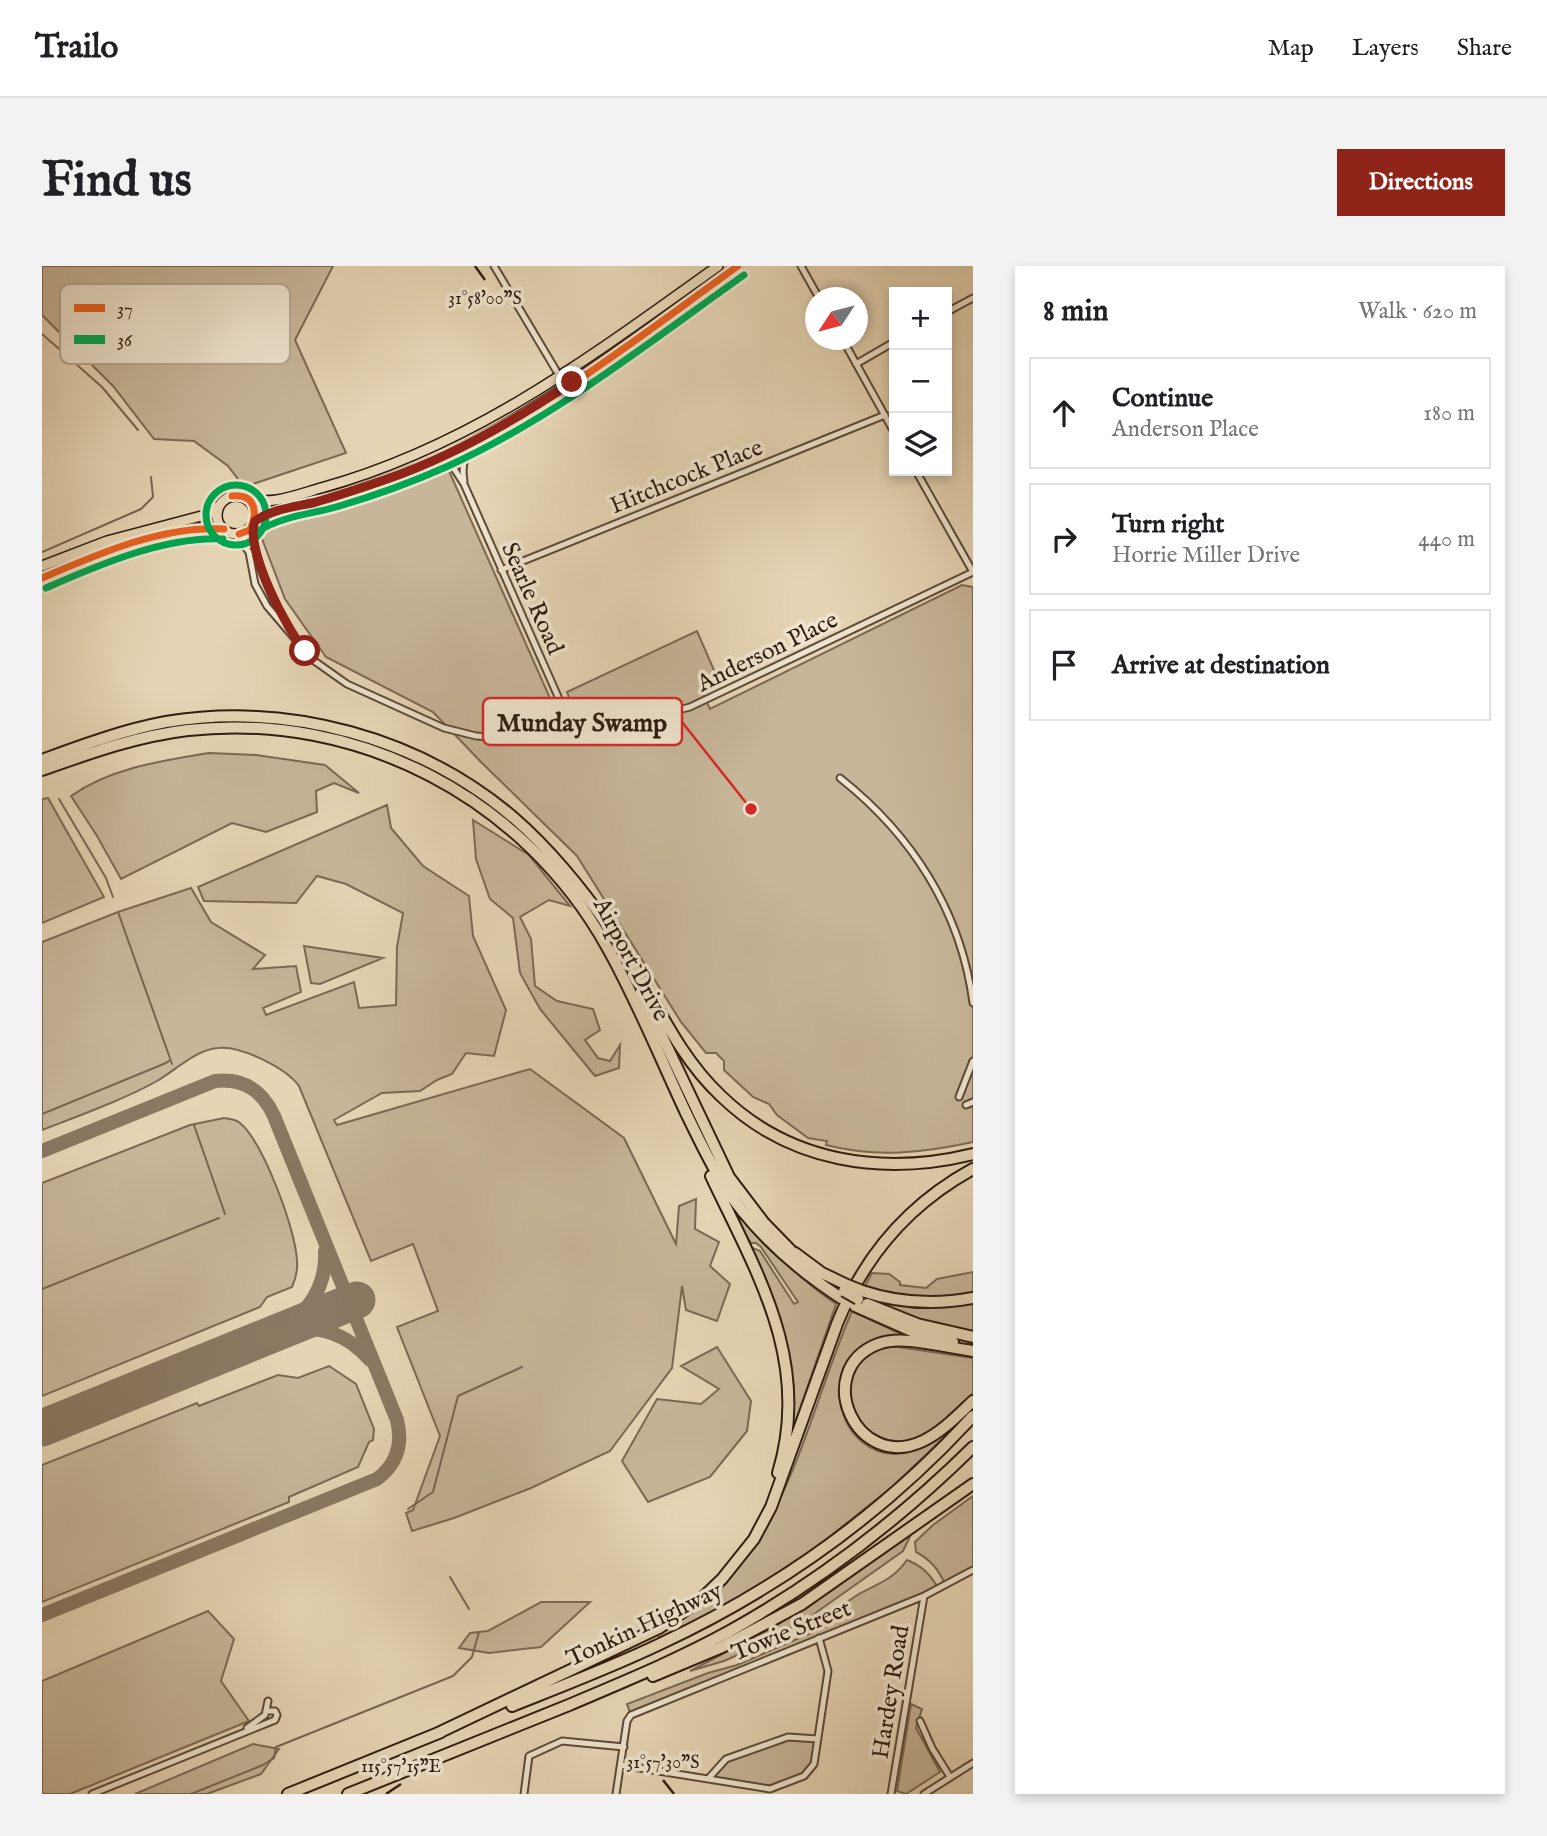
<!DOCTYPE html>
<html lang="en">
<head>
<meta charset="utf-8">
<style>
  body { margin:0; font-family:"IM FELL English",serif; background:#f2f2f2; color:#202124 }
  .controls { position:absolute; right:21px; top:21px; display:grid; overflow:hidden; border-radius:0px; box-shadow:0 4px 10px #0003 }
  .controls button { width:63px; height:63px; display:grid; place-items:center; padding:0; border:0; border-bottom:2px solid #e0e0e0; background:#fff; color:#202124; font:35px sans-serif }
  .compass { position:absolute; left:763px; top:21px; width:63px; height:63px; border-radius:50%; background:#fff; box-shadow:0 4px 10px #0003; rotate:234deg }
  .stop { position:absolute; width:21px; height:21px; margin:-16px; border:5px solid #8f2418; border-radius:50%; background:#fff }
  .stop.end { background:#8f2418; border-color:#fff; box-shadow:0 2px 7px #0008 }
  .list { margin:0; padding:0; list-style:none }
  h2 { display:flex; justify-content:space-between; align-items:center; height:91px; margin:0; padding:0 28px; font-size:30px }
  h2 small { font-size:23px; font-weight:400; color:#757577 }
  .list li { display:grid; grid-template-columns:46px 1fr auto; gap:21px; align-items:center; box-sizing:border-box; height:112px; margin:0 14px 14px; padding:0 14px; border:2px solid #e0e0e0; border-radius:0px }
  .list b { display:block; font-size:26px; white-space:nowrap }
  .list p { margin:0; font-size:23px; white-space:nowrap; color:#757577 }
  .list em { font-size:23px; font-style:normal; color:#757577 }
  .icon { flex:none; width:38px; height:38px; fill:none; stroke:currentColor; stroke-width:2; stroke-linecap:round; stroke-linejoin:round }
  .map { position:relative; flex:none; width:931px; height:1528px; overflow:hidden; border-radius:0px }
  header { display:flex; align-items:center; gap:42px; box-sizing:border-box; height:98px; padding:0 35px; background:#fff; border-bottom:2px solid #e0e0e0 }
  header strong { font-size:33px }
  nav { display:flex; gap:38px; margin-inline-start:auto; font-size:24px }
  .intro { display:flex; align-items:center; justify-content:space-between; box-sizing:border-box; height:168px; padding:0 42px }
  h1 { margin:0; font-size:49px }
  .button { padding:18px 32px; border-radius:0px; background:#8f2418; color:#fff; font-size:24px; font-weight:700 }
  main { display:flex; gap:42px; padding:0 42px }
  aside { flex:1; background:#fff; border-radius:0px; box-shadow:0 4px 10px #0003 }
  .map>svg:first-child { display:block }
  .green { fill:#c7b699; stroke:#7b6954; stroke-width:2 }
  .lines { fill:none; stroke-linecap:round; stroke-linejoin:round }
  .stream { stroke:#786551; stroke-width:2 }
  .taxiway { stroke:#8a7862; stroke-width:14 }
  .runway { stroke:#8a7862; stroke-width:37 }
  .minor-casing { stroke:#5d4a38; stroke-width:9 }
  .primary-casing { stroke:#2f1c0f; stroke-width:12 }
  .motorway-casing { stroke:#2f1c0f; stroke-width:14 }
  .minor { stroke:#efe4cf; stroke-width:5 }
  .primary { stroke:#e6d5b5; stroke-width:9 }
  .motorway { stroke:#e6d5b5; stroke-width:10 }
  .motorway-bridge-casing { stroke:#2f1c0f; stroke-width:14; stroke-linecap:butt }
  .motorway-bridge { stroke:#e6d5b5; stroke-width:10 }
  .bus-1-casing { stroke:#efe4cf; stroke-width:12 }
  .bus-2-casing { stroke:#efe4cf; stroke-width:12 }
  .bus-1 { stroke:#e86121; stroke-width:7 }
  .bus-2 { stroke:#00a651; stroke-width:7 }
  .route { stroke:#8f2418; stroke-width:9 }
  .ticks { fill:none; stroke:#2f1c0f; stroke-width:2.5 }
  .labels { text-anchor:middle; stroke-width:7; stroke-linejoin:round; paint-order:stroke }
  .street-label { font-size:24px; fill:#2f1c0f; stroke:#efe4cf }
  .key { fill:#efe4cf; stroke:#b5a895; stroke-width:2 }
  .key-label { font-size:19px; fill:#2f1c0f }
  .ticks-label { font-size:18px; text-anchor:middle; fill:#2f1c0f; stroke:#efe4cf; stroke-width:7; stroke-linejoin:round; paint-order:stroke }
  .leader { fill:none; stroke:#d62828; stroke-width:2.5 }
  .callout-dot { fill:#d62828; stroke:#efe4cf; stroke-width:2.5 }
  .callout { fill:#efe4cf; stroke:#d62828; stroke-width:2.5 }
  .callout-label { font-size:26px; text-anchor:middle; font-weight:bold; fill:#2f1c0f }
</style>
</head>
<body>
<header>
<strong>Trailo</strong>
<nav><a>Map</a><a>Layers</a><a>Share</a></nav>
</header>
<div class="intro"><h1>Find us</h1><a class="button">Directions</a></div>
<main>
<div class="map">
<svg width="931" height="1528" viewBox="0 0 931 1528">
  <rect width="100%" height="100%" fill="#e6d5b5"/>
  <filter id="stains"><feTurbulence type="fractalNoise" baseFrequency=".00286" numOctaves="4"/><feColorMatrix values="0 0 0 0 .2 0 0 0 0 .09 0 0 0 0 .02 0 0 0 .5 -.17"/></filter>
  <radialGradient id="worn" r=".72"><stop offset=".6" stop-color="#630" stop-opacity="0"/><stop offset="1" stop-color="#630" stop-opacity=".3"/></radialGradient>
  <path class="green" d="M 0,0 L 291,0 L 253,74 L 304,187 L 202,221 L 186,200 L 152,175 L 112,173 L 71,120 L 0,49 Z
    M 403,196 L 515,448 L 531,441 L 525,426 L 655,365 L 678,418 L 660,426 L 668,443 L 920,319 L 931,321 L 931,876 C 881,887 835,892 784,879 L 785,875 L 766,872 L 735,849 L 727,838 L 711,831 L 682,804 L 682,795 L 674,787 L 664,787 L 639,756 L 535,590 L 439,496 L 391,446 L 284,391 L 243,333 L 217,265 L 228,252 L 285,240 L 382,208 Z
    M 167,487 L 214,489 L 283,499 L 317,527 L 292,517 L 274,525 L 275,546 L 224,566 L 190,557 L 79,613 L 55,570 L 29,530 C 69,502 119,495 167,487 Z
    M 6,532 L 62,631 L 0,657 L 0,533 Z
    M 345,539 L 349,562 L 381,600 L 427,630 L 431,670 L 464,744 L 452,790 L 424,787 L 410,808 L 395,814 L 378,825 L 340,827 L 292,854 L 295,859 L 488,803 L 582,872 L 634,978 L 637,940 L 654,933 L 653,963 L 677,976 L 668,1000 L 688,1018 L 675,1055 L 644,1044 L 640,1020 L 630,1102 L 568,1185 L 489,1222 L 412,1252 L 370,1265 L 364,1247 L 371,1244 L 398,1170 L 355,1061 L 396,1045 L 371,978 L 329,995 L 257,820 C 244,802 198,779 176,782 C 153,784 134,804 115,815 C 81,834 36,850 0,864 L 0,676 L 76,646 L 149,622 L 169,656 L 223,689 L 211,703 L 254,700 L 259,726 L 221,742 L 224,749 L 312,716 L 317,742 L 354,739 L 355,681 L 361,647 L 304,618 L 275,610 L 254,637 L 162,635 L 156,621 Z
    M 431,554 L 487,589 L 528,640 L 507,634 L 478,651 L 489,673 L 493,720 L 515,735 L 551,743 L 558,764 L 543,774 L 556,792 L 568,795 L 578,779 L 577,802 L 553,810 L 498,743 L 478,707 L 471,652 L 448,633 L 434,593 Z
    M 262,680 L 341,692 L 278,718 L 269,717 Z
    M 182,852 C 187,853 193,853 198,857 C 221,876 254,964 255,995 C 256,1005 254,1012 250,1021 L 225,1031 L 218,1041 L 0,1130 L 0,917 L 148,859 Z
    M 689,937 C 721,975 753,1010 794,1038 L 752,1160 L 749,1159 L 750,1138 L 713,996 L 711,982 L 718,985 L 752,1038 L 756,1036 L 719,981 L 714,977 L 709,977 L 685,939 Z
    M 931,1006 L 931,1027 C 894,1035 859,1031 823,1020 L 830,1007 L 847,1008 L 858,1016 L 858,1019 L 884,1022 L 895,1013 Z
    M 833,1034 L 931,1035 L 931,1066 C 904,1061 851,1053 833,1034 Z
    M 810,1045 L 859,1068 L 858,1070 C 761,1074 793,1205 867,1186 C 886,1181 901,1164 916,1153 L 918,1156 L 850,1221 L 772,1283 L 690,1336 L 617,1372 L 616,1369 C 744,1296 757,1169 810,1045 Z
    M 849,1080 L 931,1092 L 931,1127 L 896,1160 L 872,1174 L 850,1177 L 824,1168 L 806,1136 L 809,1111 L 820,1092 L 836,1082 Z
    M 675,1081 L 709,1135 L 705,1165 L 668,1211 L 606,1236 L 580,1195 L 615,1133 L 659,1138 L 677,1123 L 639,1100 Z
    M 287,1100 L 314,1118 L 332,1163 L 331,1174 L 327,1176 L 316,1201 L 247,1231 L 247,1236 L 0,1336 L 0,1199 L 155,1137 L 157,1140 L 236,1109 L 256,1112 Z
    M 931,1230 L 931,1304 L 903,1318 C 896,1303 889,1294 874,1286 L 873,1276 L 891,1259 Z
    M 871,1264 L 861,1285 L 765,1353 L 709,1383 L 682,1395 L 648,1405 L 734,1360 L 763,1341 Z
    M 865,1294 C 880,1300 888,1308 896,1322 L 589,1449 L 585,1438 L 666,1407 L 695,1399 L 785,1360 C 794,1354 795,1345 803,1338 C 824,1319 846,1321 865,1294 Z
    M 499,1336 L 548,1336 L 499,1381 L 447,1387 L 417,1382 L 428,1367 L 446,1365 Z
    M 166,1345 L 192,1373 L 179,1415 L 207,1455 L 28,1528 L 0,1528 L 0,1415 Z
    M 869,1438 L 880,1443 L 874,1462 L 898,1506 L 864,1528 L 855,1525 Z
    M 746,1471 L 776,1473 L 772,1498 L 766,1507 L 730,1523 L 665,1513 L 679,1497 Z
    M 211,1478 L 237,1483 L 219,1508 L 165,1528 L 93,1528 Z"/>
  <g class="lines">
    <path class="stream" d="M 0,68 L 60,121 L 96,164
      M 0,286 L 99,243 L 111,231 L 109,211
      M 17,533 L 64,612 L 71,631
      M 76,646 L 130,798
      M 0,848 L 124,797 L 128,794
      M 152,859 L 183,948
      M 0,1023 L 177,952
      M 366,1243 L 391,1226 L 416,1130 L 480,1101
      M 408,1311 L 427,1343
      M 149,1528 L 221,1499 L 232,1492 L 234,1481 L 411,1410 L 430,1391 L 437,1366"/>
    <path class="taxiway" d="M 0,885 L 173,815 C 201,812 220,824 232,850 L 355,1154 C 361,1178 355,1198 335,1213 L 0,1349
      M 243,1065 C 276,1058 306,1068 328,1094
      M 235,1067 C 265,1048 285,1022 283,985"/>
    <path class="runway" d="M 0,1162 L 315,1034"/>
    <defs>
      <path id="minor" d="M 452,0 L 518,111
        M 759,0 L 777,32
        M 905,46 L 931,32
        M 801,74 L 852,166
        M 814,98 L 852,76
        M 400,191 L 409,198 L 422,218 L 529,460
        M 874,205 L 931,306
        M 422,215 C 419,198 423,190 433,177
        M 211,259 C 208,285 233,340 247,363
        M 193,268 L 207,286 L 213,318 L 225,340 L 271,394 L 305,418 L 402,462 L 434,470 L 466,472 L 568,452 L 625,447 L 648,441 L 931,306
        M 459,304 L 843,149
        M 798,512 C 870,569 919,645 931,737
        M 917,831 L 931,795
        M 924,839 L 931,836
        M 878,1455 L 890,1482 L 908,1511
        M 205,1462 L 223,1449 L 226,1435
        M 579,1499 L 728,1523 L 762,1510 L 772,1498 L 786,1405 L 777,1372
        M 666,1513 L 684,1493 L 746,1471 L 776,1473
        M 50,1528 L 233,1454 L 235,1449 L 233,1445 L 225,1445
        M 482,1528 L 487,1490 L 520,1475 L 582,1481
        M 574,1528 L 585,1455 L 589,1449 L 882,1330 L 931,1304
        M 849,1528 L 882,1330
        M 882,1528 L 931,1497"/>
      <path id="primary" d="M175 249a19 19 0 1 1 38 0a19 19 0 1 1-38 0Z
        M 202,231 C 227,241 255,229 279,222 C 431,180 550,90 676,0
        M 213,255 C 234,240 264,239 288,232 C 327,221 366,207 403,190 C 508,140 601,67 696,0
        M 0,300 L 65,275 L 167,248 L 177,240
        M 0,312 C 36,296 145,254 182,263"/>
      <path id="motorway" d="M 0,494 C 41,479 81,464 124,456 C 246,436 377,471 472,552 C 510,585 542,625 571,667 C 608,720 630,784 679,830 C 748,897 841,910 931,888
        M 0,504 C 48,487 95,470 146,464 C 316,445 482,532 565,681 C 595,734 618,792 644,847 C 661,882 677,916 701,946 C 729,980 762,1008 799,1032
        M 599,726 L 687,911 L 722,957 L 757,993
        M 669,910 C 715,1007 770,1096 736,1207
        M 753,987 L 780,1007 L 805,1019
        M 820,1025 C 856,1037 894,1039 931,1032
        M 825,1038 L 875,1058 L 931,1071
        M 813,1040 L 874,1067 L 911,1076
        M 931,1085 C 904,1082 861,1068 836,1078 C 769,1104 814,1207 881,1175 C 900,1166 916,1149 931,1135
        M 611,1410 L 678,1382 L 760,1338 L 931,1218
        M 470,1440 C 520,1420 570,1401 618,1378 C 736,1323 843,1246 931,1150
        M 394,1468 L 617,1362 L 657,1335 L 680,1313 L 712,1273 L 729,1241 L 795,1058 C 822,990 867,938 931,903
        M 246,1528 L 399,1466
        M 306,1528 C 380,1498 454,1469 527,1439 C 581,1416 635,1394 686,1366 C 776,1316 858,1253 931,1181"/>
    </defs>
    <use href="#minor" class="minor-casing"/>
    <use href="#primary" class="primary-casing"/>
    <use href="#motorway" class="motorway-casing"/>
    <use href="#minor" class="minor"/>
    <use href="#primary" class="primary"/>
    <use href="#motorway" class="motorway"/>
    <defs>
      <path id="motorway-bridge" d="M 805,1019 L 820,1025
        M 802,1025 L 816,1033"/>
    </defs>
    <use href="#motorway-bridge" class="motorway-bridge-casing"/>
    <use href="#motorway-bridge" class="motorway-bridge"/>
    <defs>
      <path id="bus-1" d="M 190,230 C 214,228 216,246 208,264 L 197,268
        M 213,255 C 237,241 263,239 289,232 C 327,221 364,208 400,191 C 507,143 601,68 696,0
        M 0,312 C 56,288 121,259 182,263"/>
      <path id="bus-2" d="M164 249a30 30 0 1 1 60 0a30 30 0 1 1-60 0Z
        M 218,264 C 242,250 269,248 294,241 C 332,230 368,217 404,201 C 512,152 606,77 702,9
        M 4,322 C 56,299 124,270 181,273"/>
    </defs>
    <use href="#bus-1" class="bus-1-casing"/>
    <use href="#bus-2" class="bus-2-casing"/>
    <use href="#bus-1" class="bus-1"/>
    <use href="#bus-2" class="bus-2"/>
  </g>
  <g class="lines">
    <path class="route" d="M 263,385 C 245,364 202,282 213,255 C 230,243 253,241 274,236 C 298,229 322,221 345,213 C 411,190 472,155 530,116"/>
  </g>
  <path class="ticks" d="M 433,0 L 443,14M 621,1514 L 632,1528M 344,1528 L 359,1518"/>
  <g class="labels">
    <g class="street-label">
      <text transform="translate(644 210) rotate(-22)" y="8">Hitchcock Place</text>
      <text transform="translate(491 332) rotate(66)" y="8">Searle Road</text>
      <text transform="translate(725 385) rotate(-26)" y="8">Anderson Place</text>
      <text transform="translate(590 693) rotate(62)" y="8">Airport Drive</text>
      <text transform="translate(602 1358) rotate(-25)" y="8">Tonkin Highway</text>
      <text transform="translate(749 1364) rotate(-22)" y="8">Towie Street</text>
      <text transform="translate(848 1426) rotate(-81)" y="8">Hardey Road</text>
    </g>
  </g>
  <rect x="18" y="18" width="230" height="80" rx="10" class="key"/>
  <rect x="32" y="38" width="31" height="8" fill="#e86121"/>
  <rect x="32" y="69" width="31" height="9" fill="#00a651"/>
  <g class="key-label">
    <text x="75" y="49">37</text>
    <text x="75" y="80">36</text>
  </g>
  <g class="ticks-label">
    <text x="443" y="38">31°58'00"S</text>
    <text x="621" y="1502">31°57'30"S</text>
    <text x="359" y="1506">115°57'15"E</text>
  </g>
  <path class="leader" d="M709 543L640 456"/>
  <circle class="callout-dot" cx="709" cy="543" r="7"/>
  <rect class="callout" x="441" y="432" width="199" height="47" rx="7"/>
  <g class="callout-label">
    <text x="540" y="465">Munday Swamp</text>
  </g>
  <rect width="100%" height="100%" filter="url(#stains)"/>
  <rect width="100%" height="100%" fill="url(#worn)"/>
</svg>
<div class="controls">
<button>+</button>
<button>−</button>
<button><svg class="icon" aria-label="layers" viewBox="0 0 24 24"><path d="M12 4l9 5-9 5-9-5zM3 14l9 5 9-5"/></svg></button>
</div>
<svg class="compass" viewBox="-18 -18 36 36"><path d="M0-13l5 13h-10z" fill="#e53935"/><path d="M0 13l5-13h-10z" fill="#757577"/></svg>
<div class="stop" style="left:263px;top:385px"></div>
<div class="stop end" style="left:530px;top:116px"></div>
</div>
<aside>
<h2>8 min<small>Walk · 620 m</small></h2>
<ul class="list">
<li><svg class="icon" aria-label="ahead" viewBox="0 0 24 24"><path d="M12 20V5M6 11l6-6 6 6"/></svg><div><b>Continue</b><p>Anderson Place</p></div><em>180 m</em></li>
<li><svg class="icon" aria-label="right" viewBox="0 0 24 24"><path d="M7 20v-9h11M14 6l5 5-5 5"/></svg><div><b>Turn right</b><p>Horrie Miller Drive</p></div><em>440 m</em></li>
<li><svg class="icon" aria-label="arrive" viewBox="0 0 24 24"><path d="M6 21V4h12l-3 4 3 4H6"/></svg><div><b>Arrive at destination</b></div></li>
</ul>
</aside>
</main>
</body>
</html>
